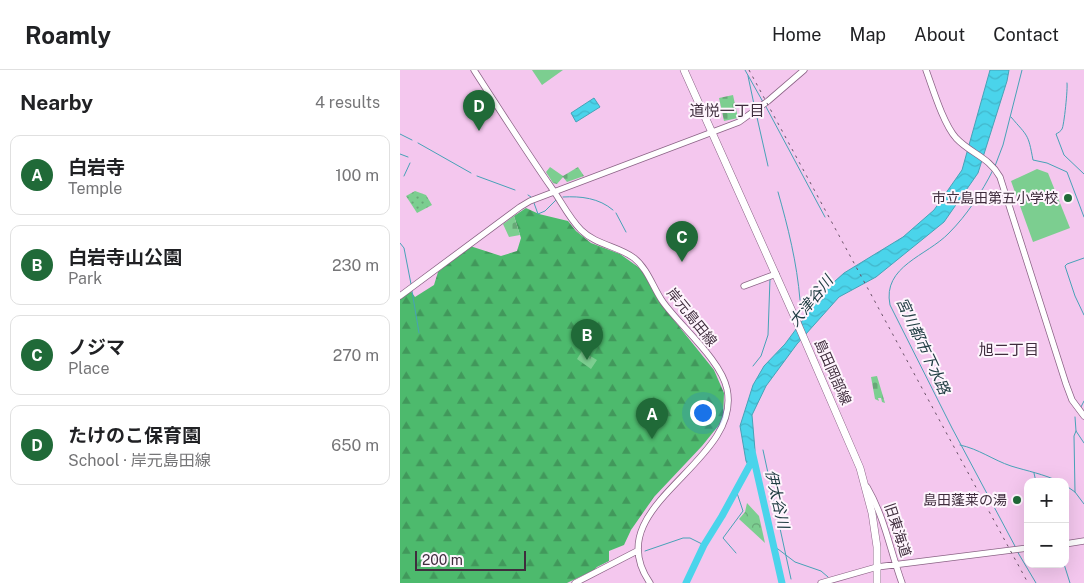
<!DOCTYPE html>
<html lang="en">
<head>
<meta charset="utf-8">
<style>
  body { margin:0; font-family:"Public Sans","Noto Sans JP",sans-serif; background:#f6f6f6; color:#202124 }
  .controls { position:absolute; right:15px; bottom:15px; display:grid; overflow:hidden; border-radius:10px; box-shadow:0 5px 20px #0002 }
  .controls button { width:45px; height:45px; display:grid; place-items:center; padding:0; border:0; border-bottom:1px solid #e0e0e0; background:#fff; color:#202124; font:25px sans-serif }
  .scale { position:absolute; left:15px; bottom:12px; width:111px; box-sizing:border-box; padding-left:5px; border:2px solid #3f2d3d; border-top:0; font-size:14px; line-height:18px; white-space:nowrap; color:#3f2d3d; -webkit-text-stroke:4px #fef5fd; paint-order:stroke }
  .you { position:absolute; left:302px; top:342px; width:18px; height:18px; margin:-12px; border:4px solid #fff; border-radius:50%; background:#1a73e8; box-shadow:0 0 0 8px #1a73e833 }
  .badge { display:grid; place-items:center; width:32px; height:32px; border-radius:50%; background:#206a38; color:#fff; font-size:16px; font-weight:700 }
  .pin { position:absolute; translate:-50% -41px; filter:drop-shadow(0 1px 2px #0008) }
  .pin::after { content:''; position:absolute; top:26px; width:18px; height:15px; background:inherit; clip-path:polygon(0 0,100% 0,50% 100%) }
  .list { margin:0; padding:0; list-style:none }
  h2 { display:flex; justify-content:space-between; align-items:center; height:65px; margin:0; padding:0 20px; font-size:21px }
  h2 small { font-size:16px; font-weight:400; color:#757577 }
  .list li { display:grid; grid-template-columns:32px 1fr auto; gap:15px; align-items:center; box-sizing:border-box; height:80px; margin:0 10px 10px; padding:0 10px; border:1px solid #e0e0e0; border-radius:10px }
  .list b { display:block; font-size:19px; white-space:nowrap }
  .list p { margin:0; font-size:16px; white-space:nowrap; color:#757577 }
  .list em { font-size:16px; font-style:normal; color:#757577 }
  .map { position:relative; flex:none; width:684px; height:513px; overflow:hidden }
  header { display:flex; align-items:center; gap:30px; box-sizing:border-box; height:70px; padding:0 25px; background:#fff; border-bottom:1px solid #e0e0e0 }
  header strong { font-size:24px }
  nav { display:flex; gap:28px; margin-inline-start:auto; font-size:18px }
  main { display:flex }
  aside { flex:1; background:#fff }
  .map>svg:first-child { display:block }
  .grass { fill:url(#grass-dots) }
  .forest { fill:url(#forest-firs) }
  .cemetery { fill:url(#cemetery-stones) }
  .park { fill:url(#park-crowns) }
  .pitch { fill:#7cce90 }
  .water { fill:url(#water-waves); stroke:#47a2b7 }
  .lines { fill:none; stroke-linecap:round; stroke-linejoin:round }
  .stream { stroke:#47a2b7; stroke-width:1 }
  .river { stroke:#4ad4eb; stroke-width:7 }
  .minor-casing { stroke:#8b6386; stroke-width:7 }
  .major-casing { stroke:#8b6386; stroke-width:8 }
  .minor { stroke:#fff; stroke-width:5.5 }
  .major { stroke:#fff; stroke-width:7 }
  .rail { stroke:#695166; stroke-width:1; stroke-dasharray:2.5 5; stroke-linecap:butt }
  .poi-dot { fill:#206a38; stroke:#fef5fd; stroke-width:2 }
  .labels { text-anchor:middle; stroke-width:4; stroke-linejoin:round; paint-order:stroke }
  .poi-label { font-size:14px; fill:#3f2d3d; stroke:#fef5fd; text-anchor:end }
  .street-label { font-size:14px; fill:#3f2d3d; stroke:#fef5fd }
  .neighbourhood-label { font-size:15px; fill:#3f2d3d; stroke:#fef5fd }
  .water-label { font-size:15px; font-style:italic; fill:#203d43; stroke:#fef5fd }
</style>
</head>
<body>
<header>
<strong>Roamly</strong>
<nav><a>Home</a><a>Map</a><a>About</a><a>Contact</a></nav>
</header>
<main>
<aside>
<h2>Nearby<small>4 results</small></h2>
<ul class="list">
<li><span class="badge">A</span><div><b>白岩寺</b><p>Temple</p></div><em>100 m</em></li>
<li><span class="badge">B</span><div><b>白岩寺山公園</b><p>Park</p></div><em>230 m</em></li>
<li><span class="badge">C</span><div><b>ノジマ</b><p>Place</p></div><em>270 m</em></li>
<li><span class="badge">D</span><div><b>たけのこ保育園</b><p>School · 岸元島田線</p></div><em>650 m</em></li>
</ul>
</aside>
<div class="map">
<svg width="684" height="513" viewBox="0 0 684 513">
  <defs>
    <pattern id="grass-dots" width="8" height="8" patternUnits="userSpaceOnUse" patternTransform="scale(1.25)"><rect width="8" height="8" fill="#7cce90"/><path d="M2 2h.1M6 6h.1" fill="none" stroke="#67a877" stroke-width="1.8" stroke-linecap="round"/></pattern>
    <pattern id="forest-firs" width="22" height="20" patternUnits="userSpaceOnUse" patternTransform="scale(1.25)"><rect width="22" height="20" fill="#4dba6d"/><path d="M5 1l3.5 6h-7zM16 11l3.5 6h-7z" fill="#41985b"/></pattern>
    <pattern id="cemetery-stones" width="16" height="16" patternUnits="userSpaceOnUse" patternTransform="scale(1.25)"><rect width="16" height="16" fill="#7cce90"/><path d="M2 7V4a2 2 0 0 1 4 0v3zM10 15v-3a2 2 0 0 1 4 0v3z" fill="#67a877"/></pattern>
    <pattern id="park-crowns" width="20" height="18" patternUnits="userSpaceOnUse" patternTransform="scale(1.25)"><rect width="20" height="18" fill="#7cce90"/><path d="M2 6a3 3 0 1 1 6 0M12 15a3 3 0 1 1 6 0" fill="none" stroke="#67a877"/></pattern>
    <pattern id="water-waves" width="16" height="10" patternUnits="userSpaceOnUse" patternTransform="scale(1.25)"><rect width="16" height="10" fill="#4ad4eb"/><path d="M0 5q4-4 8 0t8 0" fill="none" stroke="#42b6ca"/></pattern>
  </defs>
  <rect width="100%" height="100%" fill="#f4c7ee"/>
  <path class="grass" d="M 15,121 L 26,125 L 32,135 L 17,143 L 6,126 Z"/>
  <path class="forest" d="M 126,138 L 139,144 L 168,151 L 176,161 L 191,173 L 220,184 L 241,199 L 269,244 L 314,300 L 324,323 L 323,350 L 302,376 L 254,427 L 231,460 L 224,475 L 209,481 L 209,491 L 197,497 L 194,500 L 167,513 L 0,513 L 0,228 L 10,220 L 15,227 L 34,215 L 38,202 L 70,176 L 101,186 L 117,181 L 121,168 L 114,146 Z"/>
  <path class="cemetery" d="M 333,25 L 338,48 L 324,51 L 319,28 Z
    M 150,97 L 163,106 L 178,97 L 184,106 L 167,112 L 163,107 L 157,114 L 153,113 L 146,102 Z
    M 114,146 L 120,165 L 109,167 L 103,154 Z
    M 477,306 L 485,333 L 482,332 L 481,328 L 478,328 L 479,331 L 475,329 L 471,307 Z"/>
  <path class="park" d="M 182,281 L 197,290 L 191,299 L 177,289 Z
    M 347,433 L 359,446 L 365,473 L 339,449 L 345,442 Z"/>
  <path class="pitch" d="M 132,0 L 163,0 L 142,15 Z
    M 637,99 L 648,103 L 670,158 L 633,172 L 611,111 Z"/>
  <path class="water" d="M 590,0 L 609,0 L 607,11 L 578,103 L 544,152 L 476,207 L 439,227 L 397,274 L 366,316 L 352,345 L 355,380 L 354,388 L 349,397 L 346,391 L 340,356 L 353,315 L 364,296 L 385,274 L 425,220 L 444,203 L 503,167 L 534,140 L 562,100 Z
    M 194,28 L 200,37 L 176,52 L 171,43 Z"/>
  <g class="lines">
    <path class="stream" d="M 345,0 L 363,32
      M 348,6 L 355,39
      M 667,13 C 668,18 664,56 662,59 C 661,61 658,63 656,64 L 664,85 L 684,104
      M 365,35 L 425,147
      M 356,43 L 368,96
      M 611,47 C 628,67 628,63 633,90 L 647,93 L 667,102 L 684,147
      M 0,64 L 12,70
      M 18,73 L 71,103
      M 0,84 L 8,87
      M 595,96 L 603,75 L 622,0
      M 593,100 C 582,122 567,145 549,163 C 527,186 482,196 490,235 L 552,358 L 616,478
      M 4,106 L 10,93
      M 77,106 L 115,120
      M 378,122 C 388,157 397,193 400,230
      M 128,125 L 131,127
      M 163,127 C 181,126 199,128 213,140
      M 134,133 L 138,144 L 145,141 L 156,130
      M 216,143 L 226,162
      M 0,173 L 4,178 L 11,214
      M 684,188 L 667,194 L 665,196 L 675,226 L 684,245
      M 12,221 L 19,263
      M 353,296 L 361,286 L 368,265 L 370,209
      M 681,337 L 684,331
      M 675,347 L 676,361 L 684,373
      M 560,375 C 579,379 593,390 611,396 C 627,401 644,404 660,412
      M 363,380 L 391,509
      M 634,403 L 636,412
      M 665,415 L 675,422 L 684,434
      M 675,422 L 674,366 L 676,361
      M 374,476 L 395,492 L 421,501 L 428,507
      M 245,481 L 283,468 L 290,468 L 304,475
      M 617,481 L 636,513
      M 336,483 L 323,468 L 343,441 L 336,420
      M 664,494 L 670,513"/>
    <path class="river" d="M 352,381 L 382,513
      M 286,513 L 304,475 L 322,446 L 352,391"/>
    <defs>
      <path id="minor" d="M 74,0 C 99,39 124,78 151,117 C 161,131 169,148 181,160 C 196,175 218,176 234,188 C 248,199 253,218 263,232 C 281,257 321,290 327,319 C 343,394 196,435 250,513
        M 526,0 C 533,19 543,53 556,68 C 571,84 589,87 600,107 L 666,314 L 672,330 L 684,346
        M 344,216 L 376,204
        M 0,226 L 120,137 L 130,131 L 339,52 L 368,31 L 404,0
        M 467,417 C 485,448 490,480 502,513
        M 665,474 L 684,471
        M 175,513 L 237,481
        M 421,513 L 477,497 L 628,478"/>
      <path id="major" d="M 284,0 L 396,250 L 460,398 L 472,443 L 477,477 L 477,513"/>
    </defs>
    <use href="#minor" class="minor-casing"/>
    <use href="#major" class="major-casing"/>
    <use href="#minor" class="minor"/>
    <use href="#major" class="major"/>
    <path class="rail" d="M 349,0 L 628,513"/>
  </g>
  <g class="poi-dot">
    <circle cx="668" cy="128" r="5"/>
    <circle cx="617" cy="430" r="5"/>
  </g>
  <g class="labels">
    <g class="poi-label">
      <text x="658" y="133">市立島田第五小学校</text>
      <text x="607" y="435">島田蓬莱の湯</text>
    </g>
    <g class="street-label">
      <text transform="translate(292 247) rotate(51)" y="5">岸元島田線</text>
      <text transform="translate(433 302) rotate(66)" y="5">島田岡部線</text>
      <text transform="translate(498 460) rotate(72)" y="5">旧東海道</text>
    </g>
    <g class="neighbourhood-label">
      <text x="327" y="46">道悦一丁目</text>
      <text x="609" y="285">旭二丁目</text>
    </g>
    <g class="water-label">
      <text transform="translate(411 231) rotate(-51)" y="5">大津谷川</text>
      <text transform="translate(523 276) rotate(65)" y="5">宮川都市下水路</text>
      <text transform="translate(377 429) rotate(77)" y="5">伊太谷川</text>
    </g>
  </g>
</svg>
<div class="controls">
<button>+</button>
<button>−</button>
</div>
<div class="scale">200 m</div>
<div class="you"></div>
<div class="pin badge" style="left:252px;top:369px">A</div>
<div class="pin badge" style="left:187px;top:290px">B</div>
<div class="pin badge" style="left:282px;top:192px">C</div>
<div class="pin badge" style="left:79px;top:61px">D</div>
</div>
</main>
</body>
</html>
